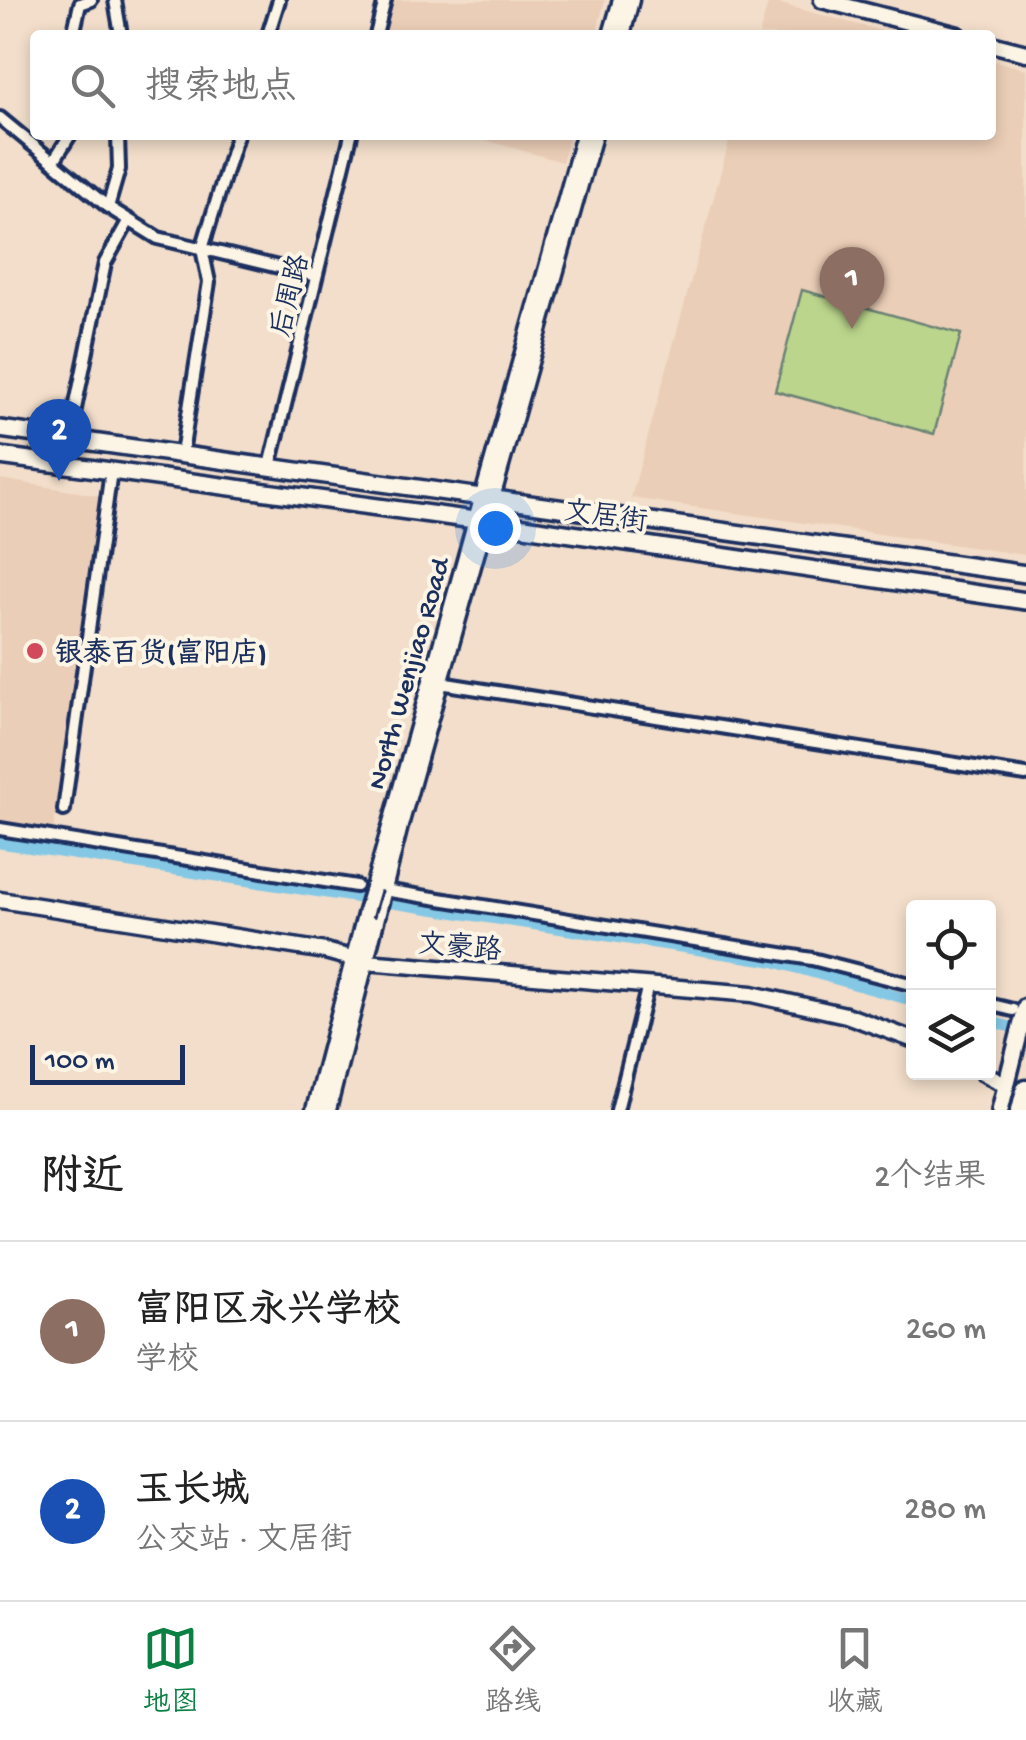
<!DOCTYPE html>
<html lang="zh">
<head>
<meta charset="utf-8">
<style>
  body { margin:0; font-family:"Gochi Hand","LXGW WenKai TC",sans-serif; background:#f2f2f2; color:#222 }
  .controls { position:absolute; right:30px; bottom:30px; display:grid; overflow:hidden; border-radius:10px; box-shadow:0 5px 15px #0003 }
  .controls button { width:90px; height:90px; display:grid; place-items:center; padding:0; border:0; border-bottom:2px solid #e0e0e0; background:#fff; color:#222; font:50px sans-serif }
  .scale { position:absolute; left:30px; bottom:25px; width:155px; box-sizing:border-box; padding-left:10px; border:5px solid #1b2f5e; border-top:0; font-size:28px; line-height:35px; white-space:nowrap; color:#1b2f5e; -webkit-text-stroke:8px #fcf5e5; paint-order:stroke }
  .you { position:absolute; left:495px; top:528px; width:35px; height:35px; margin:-25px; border:8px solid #fff; border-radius:50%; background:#1a73e8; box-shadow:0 0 0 15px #1a73e833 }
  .badge { display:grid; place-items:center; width:65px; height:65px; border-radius:50%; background:#0b8043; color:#fff; font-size:32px; font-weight:700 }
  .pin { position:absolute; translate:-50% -82px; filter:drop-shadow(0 2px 5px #0008) }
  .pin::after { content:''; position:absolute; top:52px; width:35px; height:30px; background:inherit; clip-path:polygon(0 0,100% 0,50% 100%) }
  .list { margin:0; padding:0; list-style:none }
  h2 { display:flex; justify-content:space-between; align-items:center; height:130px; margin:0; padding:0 40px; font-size:42px }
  h2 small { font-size:32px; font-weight:400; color:#767676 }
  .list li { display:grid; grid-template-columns:65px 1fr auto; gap:30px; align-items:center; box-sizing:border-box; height:180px; padding:0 40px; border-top:2px solid #e0e0e0 }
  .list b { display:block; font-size:38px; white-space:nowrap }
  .list p { margin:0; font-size:32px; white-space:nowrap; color:#767676 }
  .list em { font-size:32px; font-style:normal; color:#767676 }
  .icon { flex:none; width:55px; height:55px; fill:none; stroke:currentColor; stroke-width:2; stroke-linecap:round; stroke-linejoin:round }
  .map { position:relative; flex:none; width:1026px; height:1110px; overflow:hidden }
  .search { position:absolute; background:#fff; box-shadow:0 5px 15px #0003; left:30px; right:30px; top:30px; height:110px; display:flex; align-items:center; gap:25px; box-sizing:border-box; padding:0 35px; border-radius:10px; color:#767676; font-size:38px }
  .sheet { height:490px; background:#fff }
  nav { display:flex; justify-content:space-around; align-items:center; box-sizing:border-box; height:140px; border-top:2px solid #e0e0e0; background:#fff; font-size:28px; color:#767676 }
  nav a { display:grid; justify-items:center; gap:5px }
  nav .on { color:#0b8043 }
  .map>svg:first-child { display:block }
  .built { fill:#ebceb7 }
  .green { fill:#bbd58c; stroke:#6b8275; stroke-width:2.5 }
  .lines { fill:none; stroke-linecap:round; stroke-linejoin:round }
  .canal { stroke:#85c8e6; stroke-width:11 }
  .minor-casing { stroke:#1b2f5e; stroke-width:18 }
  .tertiary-casing { stroke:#1b2f5e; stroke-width:21 }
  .secondary-casing { stroke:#1b2f5e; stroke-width:22 }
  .primary-casing { stroke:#1b2f5e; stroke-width:25 }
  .minor { stroke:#fcf5e5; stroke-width:10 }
  .tertiary { stroke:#fcf5e5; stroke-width:14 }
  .secondary { stroke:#fcf5e5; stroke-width:15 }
  .primary { stroke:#fcf5e5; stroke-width:18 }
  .tertiary-bridge-casing { stroke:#1b2f5e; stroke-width:21; stroke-linecap:butt }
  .tertiary-bridge { stroke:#fcf5e5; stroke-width:14 }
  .poi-dot { fill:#d1495b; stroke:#fcf5e5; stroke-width:4 }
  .labels { text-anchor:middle; stroke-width:8; stroke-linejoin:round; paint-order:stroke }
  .street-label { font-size:28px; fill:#1b2f5e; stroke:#fcf5e5 }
  .poi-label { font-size:28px; font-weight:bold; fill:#1b2f5e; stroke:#fcf5e5; text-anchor:start }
</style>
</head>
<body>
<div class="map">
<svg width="1026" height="1110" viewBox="0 0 1026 1110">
  <rect width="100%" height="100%" fill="#f2deca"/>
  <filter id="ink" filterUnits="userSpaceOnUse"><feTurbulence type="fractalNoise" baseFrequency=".01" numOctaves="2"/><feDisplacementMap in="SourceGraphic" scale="20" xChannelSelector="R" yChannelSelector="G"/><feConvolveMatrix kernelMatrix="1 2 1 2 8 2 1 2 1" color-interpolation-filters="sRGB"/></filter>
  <g filter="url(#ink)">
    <path class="built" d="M 393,0 L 605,0 L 596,35 L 384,35 Z
      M 769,1 L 897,35 L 759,35 Z
      M 991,60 L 1026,69 L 1026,555 L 631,498 L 731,135 L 991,135 Z
      M 468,135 L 570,135 L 562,162 Z
      M 0,479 L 101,496 L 53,832 L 0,824 Z"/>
    <path class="green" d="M 802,290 L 961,334 L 934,434 L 775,391 Z"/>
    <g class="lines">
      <path class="canal" d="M 0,843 L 772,961 L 914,1001
        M 988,1021 L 1026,1031"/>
      <defs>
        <path id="minor" d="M 115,0 L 121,35
          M 73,35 L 80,4 L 91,0
          M 268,35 L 279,0
          M 376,35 L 385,0
          M 0,118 L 108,207 L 158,238 L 316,276
          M 53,162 L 70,135
          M 108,207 L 119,169 L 118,135
          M 69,438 L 105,263 L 129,220
          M 182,453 L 209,282 L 202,249 L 237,135
          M 270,466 L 351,135
          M 440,683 L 1026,775
          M 64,810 L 111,471
          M 0,829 L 356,886
          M 390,891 L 812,959 L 914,985
          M 988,1004 L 1013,1010
          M 617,1110 L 648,985"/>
        <path id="tertiary" d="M 822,0 L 958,35
          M 611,35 L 621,0
          M 622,35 L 631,0
          M 991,44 L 1026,53
          M 373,888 L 584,135
          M 0,900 L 325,951 L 366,962 L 752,994 L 846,1015 L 914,1040
          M 982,1072 L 1006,1085
          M 314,1110 L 365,915
          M 328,1110 L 401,822 L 594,135"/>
        <path id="secondary" d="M 0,429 L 1026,574
          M 0,456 L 504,524 L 1026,601
          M 1000,1110 L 1026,1007"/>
        <path id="primary" d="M 1021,1110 L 1026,1090"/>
      </defs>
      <use href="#minor" class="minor-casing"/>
      <use href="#tertiary" class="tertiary-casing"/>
      <use href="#secondary" class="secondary-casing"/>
      <use href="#primary" class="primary-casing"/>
      <use href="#minor" class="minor"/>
      <use href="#tertiary" class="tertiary"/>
      <use href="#secondary" class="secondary"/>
      <use href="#primary" class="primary"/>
      <defs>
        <path id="tertiary-bridge" d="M 365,915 L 373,888"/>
      </defs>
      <use href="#tertiary-bridge" class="tertiary-bridge-casing"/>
      <use href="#tertiary-bridge" class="tertiary-bridge"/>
    </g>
  </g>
  <circle class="poi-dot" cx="35" cy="651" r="10"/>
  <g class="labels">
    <g class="street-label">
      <text transform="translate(288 295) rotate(-76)" y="10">后周路</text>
      <text transform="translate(606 514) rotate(8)" y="10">文居街</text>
      <text transform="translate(406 673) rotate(-74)" y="10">North Wenjiao Road</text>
      <text transform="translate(460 945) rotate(5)" y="10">文豪路</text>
    </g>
    <g class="poi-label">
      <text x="55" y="661">银泰百货(富阳店)</text>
    </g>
  </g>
</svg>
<div class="controls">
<button><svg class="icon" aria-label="locate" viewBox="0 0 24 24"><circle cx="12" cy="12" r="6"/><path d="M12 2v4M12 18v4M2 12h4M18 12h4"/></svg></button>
<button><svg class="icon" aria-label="layers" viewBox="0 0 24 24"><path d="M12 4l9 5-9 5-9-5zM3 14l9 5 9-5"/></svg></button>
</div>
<div class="scale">100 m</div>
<div class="you"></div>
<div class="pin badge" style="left:852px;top:329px;background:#8d6e63">1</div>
<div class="pin badge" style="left:59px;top:481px;background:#1a4fb4">2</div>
<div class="search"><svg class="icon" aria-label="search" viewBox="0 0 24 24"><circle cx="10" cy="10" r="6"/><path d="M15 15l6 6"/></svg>搜索地点</div>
</div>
<section class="sheet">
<h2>附近<small>2个结果</small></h2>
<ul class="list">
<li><span class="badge" style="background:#8d6e63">1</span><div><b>富阳区永兴学校</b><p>学校</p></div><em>260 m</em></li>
<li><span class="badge" style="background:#1a4fb4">2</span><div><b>玉长城</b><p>公交站 · 文居街</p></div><em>280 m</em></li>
</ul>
</section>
<nav>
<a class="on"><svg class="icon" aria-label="map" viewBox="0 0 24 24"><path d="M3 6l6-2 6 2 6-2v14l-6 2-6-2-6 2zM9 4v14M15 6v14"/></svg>地图</a>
<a><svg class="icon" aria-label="directions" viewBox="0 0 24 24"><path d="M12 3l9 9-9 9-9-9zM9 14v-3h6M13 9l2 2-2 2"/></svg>路线</a>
<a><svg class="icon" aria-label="saved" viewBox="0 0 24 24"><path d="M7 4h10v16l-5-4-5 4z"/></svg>收藏</a>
</nav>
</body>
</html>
